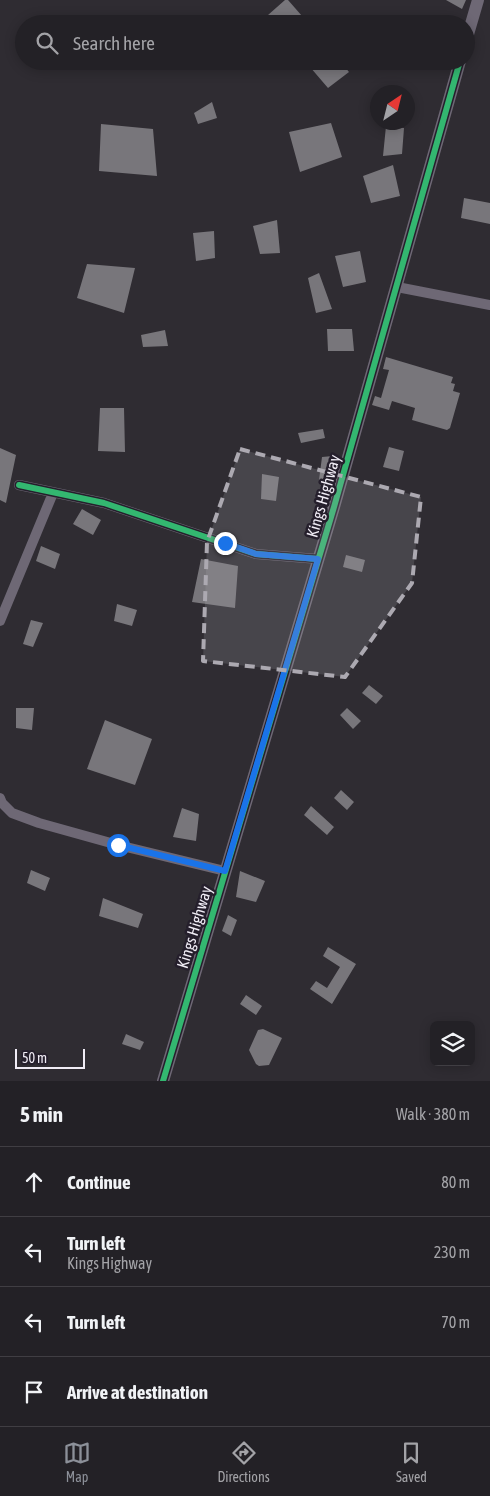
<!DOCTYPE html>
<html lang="en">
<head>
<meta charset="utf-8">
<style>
  body { margin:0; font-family:"Asap Condensed",sans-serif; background:#2b292e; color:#f1f3f6 }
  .controls { position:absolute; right:15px; bottom:15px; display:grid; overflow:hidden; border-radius:8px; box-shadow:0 2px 12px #0003 }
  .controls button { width:45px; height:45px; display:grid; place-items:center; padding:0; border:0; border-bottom:1px solid #403e43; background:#232126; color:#f1f3f6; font:25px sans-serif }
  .compass { position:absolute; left:370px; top:85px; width:45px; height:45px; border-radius:50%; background:#232126; box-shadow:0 2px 12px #0003; rotate:35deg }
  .scale { position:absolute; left:15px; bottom:12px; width:70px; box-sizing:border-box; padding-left:5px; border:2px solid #f0ecf5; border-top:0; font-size:14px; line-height:18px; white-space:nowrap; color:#f0ecf5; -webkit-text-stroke:4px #251f2c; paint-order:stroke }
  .stop { position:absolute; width:15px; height:15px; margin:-11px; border:4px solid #1a73e8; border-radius:50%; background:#fff }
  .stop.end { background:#1a73e8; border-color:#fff; box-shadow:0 1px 5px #0008 }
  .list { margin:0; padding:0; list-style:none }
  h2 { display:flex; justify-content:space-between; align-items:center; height:65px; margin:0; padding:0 20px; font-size:21px }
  h2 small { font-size:16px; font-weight:400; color:#a3a3a7 }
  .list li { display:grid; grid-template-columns:32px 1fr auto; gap:15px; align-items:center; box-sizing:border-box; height:70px; padding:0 20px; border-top:1px solid #403e43 }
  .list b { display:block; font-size:19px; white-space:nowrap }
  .list p { margin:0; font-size:16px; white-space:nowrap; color:#a3a3a7 }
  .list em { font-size:16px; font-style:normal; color:#a3a3a7 }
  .icon { flex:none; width:28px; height:28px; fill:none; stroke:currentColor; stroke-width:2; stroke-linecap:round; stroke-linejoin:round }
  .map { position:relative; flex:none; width:490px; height:1081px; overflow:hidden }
  .search { position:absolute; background:#232126; box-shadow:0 2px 12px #0003; left:15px; right:15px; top:15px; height:55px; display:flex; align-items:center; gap:12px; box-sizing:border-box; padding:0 18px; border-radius:28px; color:#a3a3a7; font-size:19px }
  .sheet { height:345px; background:#232126 }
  nav { display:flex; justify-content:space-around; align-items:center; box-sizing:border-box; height:70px; border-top:1px solid #403e43; background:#232126; font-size:14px; color:#a3a3a7 }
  nav a { display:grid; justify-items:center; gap:2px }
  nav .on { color:#8c9099 }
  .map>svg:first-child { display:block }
  .building { fill:#78767b }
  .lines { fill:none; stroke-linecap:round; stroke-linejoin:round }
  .minor { stroke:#6e6875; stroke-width:10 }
  .tertiary { stroke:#6e6875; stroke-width:12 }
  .cycleway-casing { stroke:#251f2c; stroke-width:9 }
  .cycleway { stroke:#33b770; stroke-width:6 }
  .route { stroke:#1a73e8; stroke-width:6 }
  .marked { fill:#aca9b1; fill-opacity:0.2; stroke:#aca9b1; stroke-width:4; stroke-dasharray:10 6; stroke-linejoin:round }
  .labels { text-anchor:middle; stroke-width:5; stroke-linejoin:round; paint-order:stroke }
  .street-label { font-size:16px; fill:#f0ecf5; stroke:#251f2c }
</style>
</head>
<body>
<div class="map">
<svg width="490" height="1081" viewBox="0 0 490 1081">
  <rect width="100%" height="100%" fill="#2f2c32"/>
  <path class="building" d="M 285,0 L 288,0 L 309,24 L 275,24 L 268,15 Z
    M 446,0 L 466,0 L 462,9 Z
    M 319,61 L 340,61 L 349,72 L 328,88 L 310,67 Z
    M 212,102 L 217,118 L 198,124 L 194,113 Z
    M 331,123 L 342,157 L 300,172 L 289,132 Z
    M 101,124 L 153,129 L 157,176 L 99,171 Z
    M 386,126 L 404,128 L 402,154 L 383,156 Z
    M 393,165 L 400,196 L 371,203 L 363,176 Z
    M 464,198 L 490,203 L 490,224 L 461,218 Z
    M 277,220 L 280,253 L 260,254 L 253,226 Z
    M 214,231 L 215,258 L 196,261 L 193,233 Z
    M 360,251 L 366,282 L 343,287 L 335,256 Z
    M 87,264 L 135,268 L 124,313 L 77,298 Z
    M 319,273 L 332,309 L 316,313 L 308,278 Z
    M 327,329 L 352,329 L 354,351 L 328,351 Z
    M 165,330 L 168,346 L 143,347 L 141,335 Z
    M 386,357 L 453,377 L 451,383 L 455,384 L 453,391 L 460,393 L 450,428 L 447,430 L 412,420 L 415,408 L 392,401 L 389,410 L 372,405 L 375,396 L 381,398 L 389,370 L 383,369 Z
    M 100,408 L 124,408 L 125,452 L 98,451 Z
    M 323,429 L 325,438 L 301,443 L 298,433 Z
    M 389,447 L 404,451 L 399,471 L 383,467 Z
    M 0,448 L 16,455 L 6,503 L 0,500 Z
    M 333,456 L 330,480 L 319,480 L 322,457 Z
    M 262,474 L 279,477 L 276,501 L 261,499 Z
    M 82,509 L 101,520 L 93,535 L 73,524 Z
    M 41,546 L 60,554 L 55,569 L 36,561 Z
    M 346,555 L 365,560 L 362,572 L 343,567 Z
    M 201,559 L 238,566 L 235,608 L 192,602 Z
    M 117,604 L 137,610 L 132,626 L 114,621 Z
    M 31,620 L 43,623 L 33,647 L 23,644 Z
    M 369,685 L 383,696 L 376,704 L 362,693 Z
    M 16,708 L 34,708 L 32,730 L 16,728 Z
    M 347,708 L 361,721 L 353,729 L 340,715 Z
    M 105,720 L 152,739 L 135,785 L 87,769 Z
    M 341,790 L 354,802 L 347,810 L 334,798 Z
    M 311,806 L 334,827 L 327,835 L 304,815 Z
    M 182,808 L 199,814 L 196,841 L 173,837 Z
    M 31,870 L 50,878 L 45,891 L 27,883 Z
    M 240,871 L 265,881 L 256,902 L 236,897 Z
    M 103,898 L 143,914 L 138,928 L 99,916 Z
    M 228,915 L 237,920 L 231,936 L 222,931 Z
    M 328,947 L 356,964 L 332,1004 L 310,989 L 316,981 L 327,988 L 340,967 L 323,956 Z
    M 246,995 L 262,1006 L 256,1015 L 240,1004 Z
    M 263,1029 L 282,1038 L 269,1065 L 259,1066 L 256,1064 L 249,1050 L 258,1030 Z
    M 126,1034 L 144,1042 L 140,1050 L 122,1044 Z"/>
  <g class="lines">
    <path class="minor" d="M 397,287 L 490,305
      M 19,485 L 104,503 L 256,554 L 318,559
      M 0,621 L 53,493
      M 0,798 L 2,803 L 12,813 L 39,823 L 118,845 L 225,871"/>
    <path class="tertiary" d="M 466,41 L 478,0
      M 163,1081 L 334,507 L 460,61"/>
    <defs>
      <path id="cycleway" d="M 19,485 L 104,503 L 256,554 L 318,559
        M 163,1081 L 334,507 L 460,61"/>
    </defs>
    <use href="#cycleway" class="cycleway-casing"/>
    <use href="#cycleway" class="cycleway"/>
  </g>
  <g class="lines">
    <path class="route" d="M 118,845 L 225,871 L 318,559 L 256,554 L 225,543"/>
  </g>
  <path class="marked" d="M 240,449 L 421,497 L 412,583 L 345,677 L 203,661 L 207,542 Z"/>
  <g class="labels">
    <g class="street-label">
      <text transform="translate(323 496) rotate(-74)" y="6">Kings Highway</text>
      <text transform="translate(194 927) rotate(-73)" y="6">Kings Highway</text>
    </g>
  </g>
</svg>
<div class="controls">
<button><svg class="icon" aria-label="layers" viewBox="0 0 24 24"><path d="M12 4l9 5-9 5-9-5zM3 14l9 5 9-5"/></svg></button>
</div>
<svg class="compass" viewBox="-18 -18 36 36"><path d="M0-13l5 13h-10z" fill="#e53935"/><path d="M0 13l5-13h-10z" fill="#a3a3a7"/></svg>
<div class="scale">50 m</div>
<div class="stop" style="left:118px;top:845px"></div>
<div class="stop end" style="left:225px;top:543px"></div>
<div class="search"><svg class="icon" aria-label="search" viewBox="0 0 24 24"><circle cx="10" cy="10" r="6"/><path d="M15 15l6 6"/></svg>Search here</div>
</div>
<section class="sheet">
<h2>5 min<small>Walk · 380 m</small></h2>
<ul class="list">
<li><svg class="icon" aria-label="ahead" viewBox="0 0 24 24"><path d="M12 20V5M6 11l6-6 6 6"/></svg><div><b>Continue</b></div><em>80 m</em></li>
<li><svg class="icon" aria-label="left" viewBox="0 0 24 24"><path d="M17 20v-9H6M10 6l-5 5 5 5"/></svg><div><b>Turn left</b><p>Kings Highway</p></div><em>230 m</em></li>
<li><svg class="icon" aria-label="left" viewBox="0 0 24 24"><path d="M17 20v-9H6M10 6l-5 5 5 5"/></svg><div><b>Turn left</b></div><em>70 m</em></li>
<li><svg class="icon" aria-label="arrive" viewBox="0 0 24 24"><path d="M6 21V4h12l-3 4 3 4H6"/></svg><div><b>Arrive at destination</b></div></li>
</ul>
</section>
<nav>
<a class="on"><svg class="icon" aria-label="map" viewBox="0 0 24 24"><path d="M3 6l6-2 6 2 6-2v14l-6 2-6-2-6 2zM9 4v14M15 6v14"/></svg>Map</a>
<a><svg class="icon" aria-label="directions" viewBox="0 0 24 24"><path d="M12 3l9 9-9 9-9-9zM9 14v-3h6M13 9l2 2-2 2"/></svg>Directions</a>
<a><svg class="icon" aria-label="saved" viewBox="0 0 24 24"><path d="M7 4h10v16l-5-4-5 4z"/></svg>Saved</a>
</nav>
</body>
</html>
